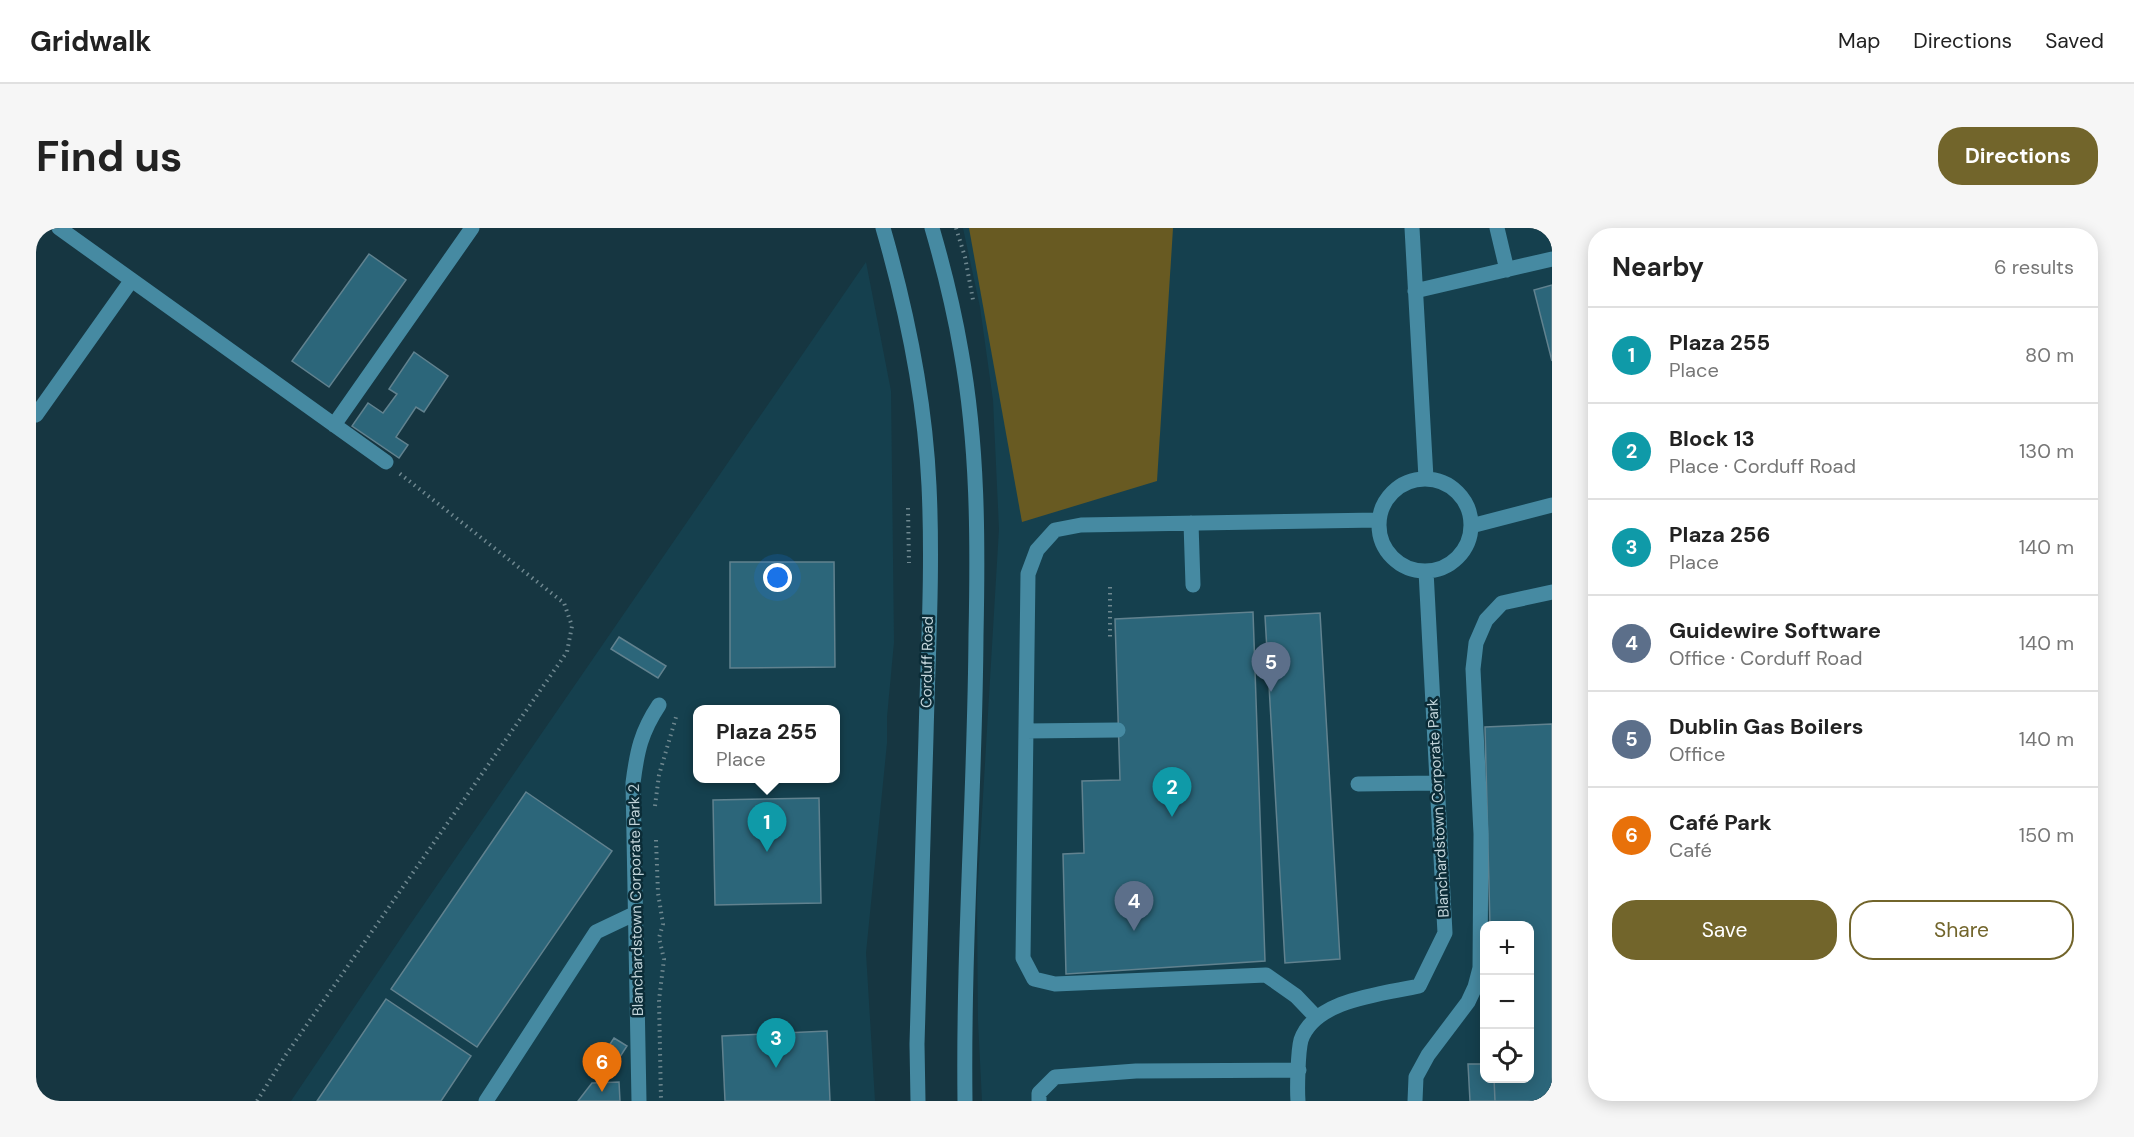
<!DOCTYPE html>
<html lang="en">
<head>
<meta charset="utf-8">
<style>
  body { margin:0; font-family:"DM Sans",sans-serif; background:#f6f6f6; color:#222 }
  .controls { position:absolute; right:18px; bottom:18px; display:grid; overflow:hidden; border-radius:12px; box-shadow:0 3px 15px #0003 }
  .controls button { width:54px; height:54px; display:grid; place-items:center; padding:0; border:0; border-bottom:2px solid #e0e0e0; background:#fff; color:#222; font:30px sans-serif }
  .you { position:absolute; left:742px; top:350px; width:21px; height:21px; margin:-15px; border:4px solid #fff; border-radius:50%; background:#1a73e8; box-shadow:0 0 0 9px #1a73e833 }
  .badge { display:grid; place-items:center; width:39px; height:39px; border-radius:50%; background:#72652b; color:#fff; font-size:20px; font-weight:700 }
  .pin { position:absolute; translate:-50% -50px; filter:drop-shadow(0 2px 3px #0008) }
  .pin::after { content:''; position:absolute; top:32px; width:21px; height:18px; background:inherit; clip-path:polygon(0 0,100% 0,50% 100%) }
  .popup { position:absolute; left:657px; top:477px; width:147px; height:78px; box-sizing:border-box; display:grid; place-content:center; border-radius:12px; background:#fff; filter:drop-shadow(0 2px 4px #0005); font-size:20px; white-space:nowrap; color:#767676 }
  .popup b { font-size:22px; color:#222 }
  .popup::after { content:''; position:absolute; left:50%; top:100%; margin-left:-12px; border:12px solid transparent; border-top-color:#fff }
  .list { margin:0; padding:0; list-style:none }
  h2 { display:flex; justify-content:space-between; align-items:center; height:78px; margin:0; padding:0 24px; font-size:26px }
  h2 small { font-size:20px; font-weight:400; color:#767676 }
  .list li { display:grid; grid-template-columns:39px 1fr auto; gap:18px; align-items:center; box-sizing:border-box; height:96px; padding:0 24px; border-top:2px solid #e0e0e0 }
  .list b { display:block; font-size:22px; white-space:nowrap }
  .list p { margin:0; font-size:20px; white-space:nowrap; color:#767676 }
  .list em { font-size:20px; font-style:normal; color:#767676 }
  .actions { display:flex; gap:12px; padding:18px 24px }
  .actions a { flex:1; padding:14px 0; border:2px solid #72652b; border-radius:24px; text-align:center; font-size:21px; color:#72652b }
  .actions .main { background:#72652b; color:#fff }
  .icon { flex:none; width:33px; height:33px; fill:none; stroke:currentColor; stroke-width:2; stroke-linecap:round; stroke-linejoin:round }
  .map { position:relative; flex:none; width:1516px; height:873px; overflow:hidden; border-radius:24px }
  header { display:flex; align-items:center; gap:36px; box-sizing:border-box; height:84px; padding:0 30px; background:#fff; border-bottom:2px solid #e0e0e0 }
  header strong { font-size:28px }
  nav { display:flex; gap:33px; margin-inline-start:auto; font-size:21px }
  .intro { display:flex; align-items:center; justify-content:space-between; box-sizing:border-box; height:144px; padding:0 36px }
  h1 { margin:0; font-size:42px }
  .button { padding:15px 27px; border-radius:24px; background:#72652b; color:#fff; font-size:21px; font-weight:700 }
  main { display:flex; gap:36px; padding:0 36px }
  aside { flex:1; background:#fff; border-radius:24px; box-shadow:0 3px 15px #0003 }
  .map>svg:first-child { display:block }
  .built { fill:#15404e; fill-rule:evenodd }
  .green { fill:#685a22 }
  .building { fill:#2c667a; stroke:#61828f; stroke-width:1.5 }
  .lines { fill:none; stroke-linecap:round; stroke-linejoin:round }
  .path { stroke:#6f8890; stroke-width:4; stroke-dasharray:1.5 4.5; stroke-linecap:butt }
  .minor { stroke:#468aa2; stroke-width:15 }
  .labels { text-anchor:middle; stroke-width:5; stroke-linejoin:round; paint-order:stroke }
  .street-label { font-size:15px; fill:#c3d5db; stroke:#0b2c37 }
</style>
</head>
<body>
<header>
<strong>Gridwalk</strong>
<nav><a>Map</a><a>Directions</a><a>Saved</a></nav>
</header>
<div class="intro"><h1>Find us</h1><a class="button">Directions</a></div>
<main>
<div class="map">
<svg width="1516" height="873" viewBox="0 0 1516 873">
  <rect width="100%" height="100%" fill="#163641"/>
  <path class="built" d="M 927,0 L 1516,0 L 1516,873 L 946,873 L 942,793 L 941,669 L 963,301 L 957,172 L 944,79 ZM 1448,698 L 1494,698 L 1494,850 L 1448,850 Z
    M 830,34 L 855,163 L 858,414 L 851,489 L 851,515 L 830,725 L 839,873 L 255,873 L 371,701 ZM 662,482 L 800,482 L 800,550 L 662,550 Z"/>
  <path class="green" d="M 933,0 L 1137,0 L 1121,253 L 986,294 Z"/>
  <path class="building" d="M 333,26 L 370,52 L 293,159 L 256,133 Z
    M 1516,57 L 1516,133 L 1498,62 Z
    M 378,124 L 412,148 L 388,184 L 380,179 L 360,209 L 372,217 L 363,230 L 316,198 L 332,175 L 347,185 L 361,166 L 353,161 Z
    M 694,334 L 798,334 L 799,439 L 694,440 Z
    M 1217,384 L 1229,733 L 1030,746 L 1027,626 L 1048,625 L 1046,553 L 1084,552 L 1079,391 Z
    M 1284,385 L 1304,731 L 1249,735 L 1229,388 Z
    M 583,409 L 630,438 L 622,450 L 575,421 Z
    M 1516,496 L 1516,873 L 1459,873 L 1458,850 L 1494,850 L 1494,698 L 1454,698 L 1449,499 Z
    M 490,564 L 576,623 L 441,819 L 355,761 Z
    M 783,570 L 785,675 L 679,677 L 677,572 Z
    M 350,771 L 435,828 L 405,873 L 281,873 Z
    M 791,803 L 794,873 L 689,873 L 686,808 Z
    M 578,810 L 591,818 L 576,841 L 563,833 Z
    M 563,835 L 573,843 L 567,850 L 557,841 Z
    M 1432,836 L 1448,836 L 1448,850 L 1458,850 L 1459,873 L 1434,873 Z
    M 583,854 L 584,873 L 542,873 L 556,855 Z"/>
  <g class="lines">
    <path class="path" d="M 920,0 L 929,29 L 937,72
      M 872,280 L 873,335
      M 1074,359 L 1074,412
      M 619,578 L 623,547 L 640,489
      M 620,612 L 622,665 L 627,696 L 623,710 L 628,731 L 623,772 L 625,873
      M 221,873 L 249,828 L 531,424 L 536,398 L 528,375 L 363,245"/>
    <path class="minor" d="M 23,0 L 350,234
      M 847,0 C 871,83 889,171 893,258 C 897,341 892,425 890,508 C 887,610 884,713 881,816 L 882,873
      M 896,0 C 908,41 918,82 925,123 C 942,217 942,313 940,407 C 939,563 927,718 929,873
      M 1376,0 L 1390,250
      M 1461,0 L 1471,42
      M 1379,63 L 1516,31
      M 0,187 L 95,53
      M 298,197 L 436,0
      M1343 297a46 46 0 1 1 92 0a46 46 0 1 1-92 0Z
      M 1155,295 L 1157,357
      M 1435,298 L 1516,277
      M 990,503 L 1082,502
      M 1322,556 L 1401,555
      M 1280,789 L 1260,768 L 1230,747 L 1019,756 L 998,751 L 987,730 L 992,346 L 1001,322 L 1019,302 L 1045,297 L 1342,292
      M 450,873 L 560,704 L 600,685
      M 603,873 L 597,555 C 601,523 605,504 623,477
      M 1003,873 L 1003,865 L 1019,849 L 1100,843 L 1263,842
      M 1262,873 C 1261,861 1262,823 1265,812 C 1279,771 1347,766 1383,758 L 1409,705 L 1390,343
      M 1379,873 L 1380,849 L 1392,827 L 1432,774 L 1439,759 L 1444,740 L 1445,606 L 1437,441 L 1440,415 L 1450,392 L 1466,375 L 1516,364"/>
  </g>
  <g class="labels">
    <g class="street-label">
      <text transform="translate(891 434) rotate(-89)" y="5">Corduff Road</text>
      <text transform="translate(1402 580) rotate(-93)" y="5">Blanchardstown Corporate Park</text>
      <text transform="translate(600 672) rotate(-91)" y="5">Blanchardstown Corporate Park 2</text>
    </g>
  </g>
</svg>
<div class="controls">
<button>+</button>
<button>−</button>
<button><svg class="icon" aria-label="locate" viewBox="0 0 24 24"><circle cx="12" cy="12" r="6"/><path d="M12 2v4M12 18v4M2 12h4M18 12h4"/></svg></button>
</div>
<div class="you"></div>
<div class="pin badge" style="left:731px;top:624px;background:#0f9aa8">1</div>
<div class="popup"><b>Plaza 255</b>Place</div>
<div class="pin badge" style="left:1136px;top:589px;background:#0f9aa8">2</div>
<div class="pin badge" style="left:740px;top:840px;background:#0f9aa8">3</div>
<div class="pin badge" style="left:1098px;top:703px;background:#5c6f8a">4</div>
<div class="pin badge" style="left:1235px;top:464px;background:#5c6f8a">5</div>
<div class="pin badge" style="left:566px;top:864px;background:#e8710a">6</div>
</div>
<aside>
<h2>Nearby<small>6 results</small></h2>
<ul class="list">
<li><span class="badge" style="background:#0f9aa8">1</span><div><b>Plaza 255</b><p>Place</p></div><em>80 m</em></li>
<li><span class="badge" style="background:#0f9aa8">2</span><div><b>Block 13</b><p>Place · Corduff Road</p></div><em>130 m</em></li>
<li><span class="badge" style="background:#0f9aa8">3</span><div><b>Plaza 256</b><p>Place</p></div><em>140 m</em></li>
<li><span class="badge" style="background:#5c6f8a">4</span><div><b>Guidewire Software</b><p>Office · Corduff Road</p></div><em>140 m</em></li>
<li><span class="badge" style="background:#5c6f8a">5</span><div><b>Dublin Gas Boilers</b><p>Office</p></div><em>140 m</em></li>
<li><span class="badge" style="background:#e8710a">6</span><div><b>Café Park</b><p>Café</p></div><em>150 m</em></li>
</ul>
<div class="actions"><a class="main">Save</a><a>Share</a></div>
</aside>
</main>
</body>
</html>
